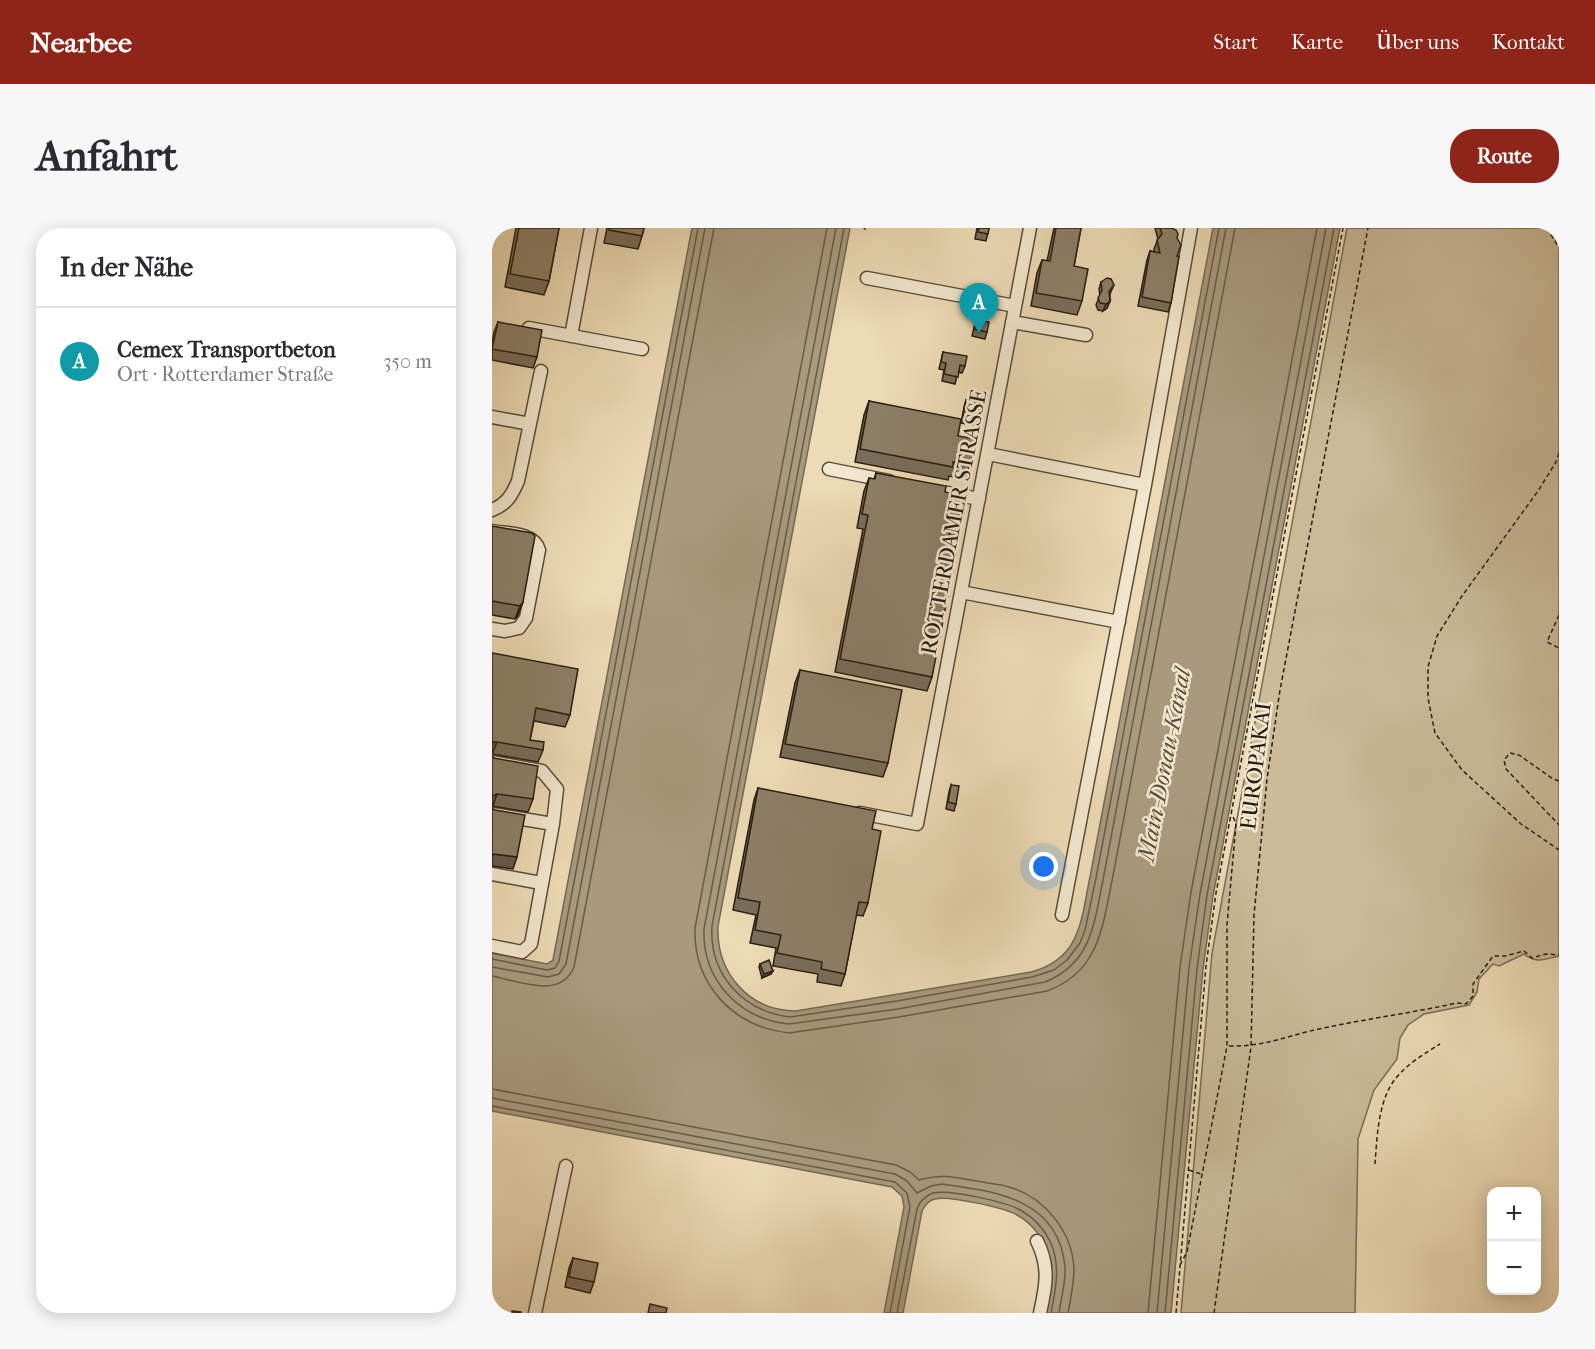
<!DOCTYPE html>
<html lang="de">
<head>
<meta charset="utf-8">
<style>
  body { margin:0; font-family:"IM FELL French Canon",serif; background:#f7f7f7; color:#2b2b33 }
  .controls { position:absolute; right:18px; bottom:18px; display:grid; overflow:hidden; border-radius:12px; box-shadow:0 3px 15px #0003 }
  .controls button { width:54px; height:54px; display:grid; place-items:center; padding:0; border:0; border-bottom:2px solid #e1e1e2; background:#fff; color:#2b2b33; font:30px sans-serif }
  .you { position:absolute; left:552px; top:639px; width:21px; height:21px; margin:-15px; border:4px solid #fff; border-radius:50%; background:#1a73e8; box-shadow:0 0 0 9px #1a73e833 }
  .badge { display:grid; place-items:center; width:39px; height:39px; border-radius:50%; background:#8f2418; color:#fff; font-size:20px; font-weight:700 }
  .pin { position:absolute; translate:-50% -50px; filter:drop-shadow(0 2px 3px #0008) }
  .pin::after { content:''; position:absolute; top:32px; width:21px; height:18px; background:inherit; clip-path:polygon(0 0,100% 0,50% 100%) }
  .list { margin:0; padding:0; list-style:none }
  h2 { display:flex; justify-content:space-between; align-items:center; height:78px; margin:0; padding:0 24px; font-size:26px }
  h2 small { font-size:20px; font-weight:400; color:#7c7c81 }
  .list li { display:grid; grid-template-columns:39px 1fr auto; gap:18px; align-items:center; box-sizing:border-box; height:108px; padding:0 24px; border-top:2px solid #e1e1e2 }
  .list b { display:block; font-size:22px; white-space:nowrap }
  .list p { margin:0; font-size:20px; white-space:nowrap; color:#7c7c81 }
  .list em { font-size:20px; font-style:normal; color:#7c7c81 }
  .map { position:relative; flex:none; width:1067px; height:1085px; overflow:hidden; border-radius:24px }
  header { display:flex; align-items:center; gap:36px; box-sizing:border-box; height:84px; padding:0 30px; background:#8f2418; color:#fff }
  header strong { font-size:28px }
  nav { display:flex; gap:33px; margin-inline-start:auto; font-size:21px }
  .intro { display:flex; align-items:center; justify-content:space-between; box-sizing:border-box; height:144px; padding:0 36px }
  h1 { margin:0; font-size:42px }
  .button { padding:15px 27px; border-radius:24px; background:#8f2418; color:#fff; font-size:21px; font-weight:700 }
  main { display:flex; gap:36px; padding:0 36px }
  aside { flex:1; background:#fff; border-radius:24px; box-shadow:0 3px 15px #0003 }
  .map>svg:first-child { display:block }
  .green { fill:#cbbb99; stroke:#786c56; stroke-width:1.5 }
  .water { fill:#a99a7e; stroke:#746853; stroke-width:1.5 }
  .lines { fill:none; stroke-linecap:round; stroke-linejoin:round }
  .shore { stroke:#675b48; stroke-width:1.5 }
  .minor-casing { stroke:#574c3b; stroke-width:15 }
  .path { stroke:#251c12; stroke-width:1.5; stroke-dasharray:4.5 3; stroke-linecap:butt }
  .minor { stroke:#f3e8cf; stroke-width:12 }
  .rail { stroke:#251c12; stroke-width:3; stroke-dasharray:10 10; stroke-linecap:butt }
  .wall { fill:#796d59; stroke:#251c12; stroke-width:1.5 }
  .shaded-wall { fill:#635948; stroke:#251c12; stroke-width:1.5 }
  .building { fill:#8d7f67; stroke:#251c12; stroke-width:1.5 }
  .labels { text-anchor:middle; stroke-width:5; stroke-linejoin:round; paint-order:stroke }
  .street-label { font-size:22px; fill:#251c12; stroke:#f3e8cf }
  .water-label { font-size:24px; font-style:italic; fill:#5a4e3d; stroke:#f3e8cf }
</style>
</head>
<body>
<header>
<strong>Nearbee</strong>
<nav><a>Start</a><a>Karte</a><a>Über uns</a><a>Kontakt</a></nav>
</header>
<div class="intro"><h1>Anfahrt</h1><a class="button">Route</a></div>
<main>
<aside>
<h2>In der Nähe<small></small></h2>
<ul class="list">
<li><span class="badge" style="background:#0f9aa8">A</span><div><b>Cemex Transportbeton</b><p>Ort · Rotterdamer Straße</p></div><em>350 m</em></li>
</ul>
</aside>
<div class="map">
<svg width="1067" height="1085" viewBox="0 0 1067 1085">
  <rect width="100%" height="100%" fill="#eddbb5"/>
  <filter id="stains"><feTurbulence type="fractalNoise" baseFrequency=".00333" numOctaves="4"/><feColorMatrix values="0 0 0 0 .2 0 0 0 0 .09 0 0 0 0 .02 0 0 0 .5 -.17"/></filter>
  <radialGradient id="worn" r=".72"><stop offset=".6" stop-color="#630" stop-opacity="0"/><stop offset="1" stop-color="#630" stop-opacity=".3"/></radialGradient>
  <path class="green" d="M 855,0 L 1067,0 L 1067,728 C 1053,731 1044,736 1032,726 L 1007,738 L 1001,736 L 987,751 L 985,764 L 977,777 L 932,786 L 916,797 L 908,810 L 905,831 L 882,862 L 866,911 L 863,1085 L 689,1085 L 720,725 Z"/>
  <path class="water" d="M 200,0 L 358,0 L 226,698 C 224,745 257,783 304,783 L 539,744 C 589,731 589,692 598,649 L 721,0 L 848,0 L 721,668 L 711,741 L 679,1085 L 553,1085 C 557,1065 563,1045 556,1025 C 551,1010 540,995 525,987 C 513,980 456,967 443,971 C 437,972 433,977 430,983 L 411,1085 L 392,1085 L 412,979 L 410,968 L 400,959 L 0,883 L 0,725 L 55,736 L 61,732 Z"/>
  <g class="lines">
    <path class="shore" d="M 335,0 L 203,700 C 201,757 242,799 297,805 L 407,789 L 555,763 C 607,744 610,700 620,653 L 743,0
      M 344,0 L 212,701 C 210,752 247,791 297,796 L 406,781 L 553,754 C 600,735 602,695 611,652 L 734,0
      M 352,0 L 220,698 C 217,746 250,783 298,789 L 405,773 L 540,749 L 562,742 L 575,732 L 588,715 L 593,702 L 604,650 L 727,0
      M 0,731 L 55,742 L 63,740 L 67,733 L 206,0
      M 0,739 L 56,749 L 67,746 L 74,736 L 213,0
      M 0,748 C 26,753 69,772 82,739 L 222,0
      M 0,861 L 404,937 L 418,944 L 427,952 C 452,945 465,950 490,954 C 499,956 508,956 517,959 C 552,969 580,1003 582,1040 C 582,1055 579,1070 576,1085
      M 0,870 L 403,946 L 415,953 L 425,965 L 439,958 L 450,956 C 503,963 567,971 573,1039 C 574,1054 569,1070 567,1085
      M 0,878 L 403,954 L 415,965 L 418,979 L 398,1085
      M 405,1085 L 425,981 C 428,973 433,968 441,965 C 456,961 516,974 530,983 C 542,990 552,1001 558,1013 C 569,1037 564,1060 559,1085
      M 656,1085 L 688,739 L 699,664 L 825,0
      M 665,1085 L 697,740 L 708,666 L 834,0
      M 673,1085 L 705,741 L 715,667 L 842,0"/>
    <defs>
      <path id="minor" d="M 0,3 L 1,0
        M 375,50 L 523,78
        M 520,94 L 594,107
        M 37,100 L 150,121
        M 79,108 L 99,0
        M 0,189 L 38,196
        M 496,226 L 653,257
        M 337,241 L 397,253
        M 456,265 L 487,271
        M 0,282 C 15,276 20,267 26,253 L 49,143
        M 0,303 C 16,306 42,304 47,322 L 34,390 L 27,400 L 13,403 L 0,401
        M 469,364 L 627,394
        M 0,534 L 50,543 L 65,561 L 61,596 L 39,716 L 30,724 L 0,718
        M 368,585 L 425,596 L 538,0
        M 0,586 L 61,596
        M 0,646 L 49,655
        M 570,687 L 653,257 L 699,0
        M 545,1013 C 558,1039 554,1058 548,1085
        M 43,1085 L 74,938"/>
    </defs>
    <use href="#minor" class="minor-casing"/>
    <path class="path" d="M 1055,0 L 1067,20
      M 1067,225 L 1064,234 L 1046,263 L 970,368 L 945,408 L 936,439 L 936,470 L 943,505 L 970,542 L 1029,596 L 1067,622
      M 1067,387 L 1055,414 L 1067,420
      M 1067,553 L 1061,551 L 1027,527 L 1018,525 L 1012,532 L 1014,541 L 1067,597
      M 737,818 C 772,819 794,808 827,801 C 873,791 919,785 965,775 L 974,776 L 981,768 L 981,756 L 1001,728 L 1013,728 L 1032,723 L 1040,730 L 1054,726 L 1067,727
      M 883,936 C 885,910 886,876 901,854 C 913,837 932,826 948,816
      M 697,942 L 709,946
      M 688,1037 L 695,1024 L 735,818 L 735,697 L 744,596 L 740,586
      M 684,1085 L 714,738 L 724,665 L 851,0
      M 722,1085 L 759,819 L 762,687 L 775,551 L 788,462 L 876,0"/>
    <use href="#minor" class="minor"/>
    <path class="rail" d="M 372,1 L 373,0"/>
  </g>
  <path class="wall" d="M 24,0 L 67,0 L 57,53 L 52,67 L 13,59 Z
    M 115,0 L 152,0 L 150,8 L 146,21 L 112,15 Z
    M 485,0 L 497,0 L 494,13 L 483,11 Z
    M 562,0 L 589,0 L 582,38 L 590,73 L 585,87 L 539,78 L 545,45 L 550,32 L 555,33 Z
    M 663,0 L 679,0 L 685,10 L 685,28 L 679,75 L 676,84 L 646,78 L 655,32 L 658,23 L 662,24 L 662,21 L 666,11 Z
    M 609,54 L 622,57 L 618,66 L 618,73 L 615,80 L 611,83 L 606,82 L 604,77 L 608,67 L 607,61 Z
    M 484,92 L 495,104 L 493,111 L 480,108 Z
    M 6,94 L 45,129 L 41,140 L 0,132 L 0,114 L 2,104 Z
    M 451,124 L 473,138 L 470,145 L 466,144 L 463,156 L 450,153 L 452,142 L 447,141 Z
    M 474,172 L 485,190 L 483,197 L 469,195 L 472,179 Z
    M 377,173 L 466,208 L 478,237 L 473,251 L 457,248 L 456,252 L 363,234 L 372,187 Z
    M 384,245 L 453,264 L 464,304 L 459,317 L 455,316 L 453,324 L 440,449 L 435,463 L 343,444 L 371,301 L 365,300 L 372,263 L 377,250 L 382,251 Z
    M 0,298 L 31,374 L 26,387 L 23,391 L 0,387 Z
    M 0,425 L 78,487 L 73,499 L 42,493 L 38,512 L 51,522 L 46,534 L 0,526 Z
    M 308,442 L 396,535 L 391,549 L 288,529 L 303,455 Z
    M 0,528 L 41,571 L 36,584 L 0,578 Z
    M 459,557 L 464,576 L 462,583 L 454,581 L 457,564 Z
    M 266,560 L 380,601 L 376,675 L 371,688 L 364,687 L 353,746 L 349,758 L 325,754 L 326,746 L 281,738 L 284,720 L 258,715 L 264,687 L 241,682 L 262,572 Z
    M 268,736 L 279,746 L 270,750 L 267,739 Z
    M 81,1030 L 102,1054 L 98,1065 L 73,1059 L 77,1040 Z"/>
  <path class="shaded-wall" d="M 618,73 L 615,80 L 611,83 L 614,76 Z
    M 31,374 L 26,387 L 23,391 L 28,378 Z
    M 1,514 L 5,514 L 0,526 L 0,516 Z
    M 5,566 L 1,578 L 0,578 L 0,568 Z
    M 2,626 L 25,629 L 21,641 L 0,638 L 0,628 Z
    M 281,743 L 279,746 L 270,750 L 272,746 Z"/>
  <path class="building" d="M 27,0 L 67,0 L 57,53 L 18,46 Z
    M 117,0 L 152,0 L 150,8 L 117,2 Z
    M 487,0 L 497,0 L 496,6 L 486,4 Z
    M 564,0 L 589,0 L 582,38 L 596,41 L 590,73 L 544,65 L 550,32 L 558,33 Z
    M 668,0 L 679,0 L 684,2 L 686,6 L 685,10 L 689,17 L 685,28 L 687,28 L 679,75 L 650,69 L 658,23 L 668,25 L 665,12 L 670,6 Z
    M 615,50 L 619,51 L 622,57 L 617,63 L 618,73 L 614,76 L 608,75 L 606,70 L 610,62 L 609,54 Z
    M 484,92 L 497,94 L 495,104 L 482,101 Z
    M 6,94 L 50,102 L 45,129 L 0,121 Z
    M 451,124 L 475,128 L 473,138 L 468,137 L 466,149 L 452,146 L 454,135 L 449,134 Z
    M 474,172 L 488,175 L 485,190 L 471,188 Z
    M 377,173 L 469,191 L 466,208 L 484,211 L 478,237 L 461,234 L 461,239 L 368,221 Z
    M 384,245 L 454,258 L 453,264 L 471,268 L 464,304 L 458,303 L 453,324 L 464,326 L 440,449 L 348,431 L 376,287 L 370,286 L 377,250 L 383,251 Z
    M 0,298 L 40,305 L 43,308 L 31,374 L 28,378 L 0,373 Z
    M 0,425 L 86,441 L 78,487 L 44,480 L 38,512 L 52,514 L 51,522 L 5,514 L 1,514 L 0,516 Z
    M 308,442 L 410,462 L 396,535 L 293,516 Z
    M 0,528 L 2,530 L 46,538 L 41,571 L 5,566 L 0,568 Z
    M 459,557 L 467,558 L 464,576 L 456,574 Z
    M 266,560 L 384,583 L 380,601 L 389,603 L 376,675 L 367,674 L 353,746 L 329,741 L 330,734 L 285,725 L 289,707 L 263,702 L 268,674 L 246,670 Z
    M 0,580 L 3,582 L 33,587 L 25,629 L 2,626 L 0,628 Z
    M 277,732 L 281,743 L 272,746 L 268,736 Z
    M 81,1030 L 106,1035 L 102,1054 L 77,1049 Z
    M 158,1076 L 175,1080 L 174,1085 L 156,1085 Z
    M 20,1083 L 29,1084 L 29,1085 L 20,1085 Z"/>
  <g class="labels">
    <g class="street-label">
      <text transform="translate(461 294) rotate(-79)" y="8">ROTTERDAMER STRASSE</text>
      <text transform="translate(763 538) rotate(-83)" y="8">EUROPAKAI</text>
    </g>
    <g class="water-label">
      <text transform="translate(672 537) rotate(-79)" y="8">Main-Donau-Kanal</text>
    </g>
  </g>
  <rect width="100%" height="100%" filter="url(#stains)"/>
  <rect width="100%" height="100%" fill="url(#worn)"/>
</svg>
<div class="controls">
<button>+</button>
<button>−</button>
</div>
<div class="you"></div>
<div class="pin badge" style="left:487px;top:105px;background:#0f9aa8">A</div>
</div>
</main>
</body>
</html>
